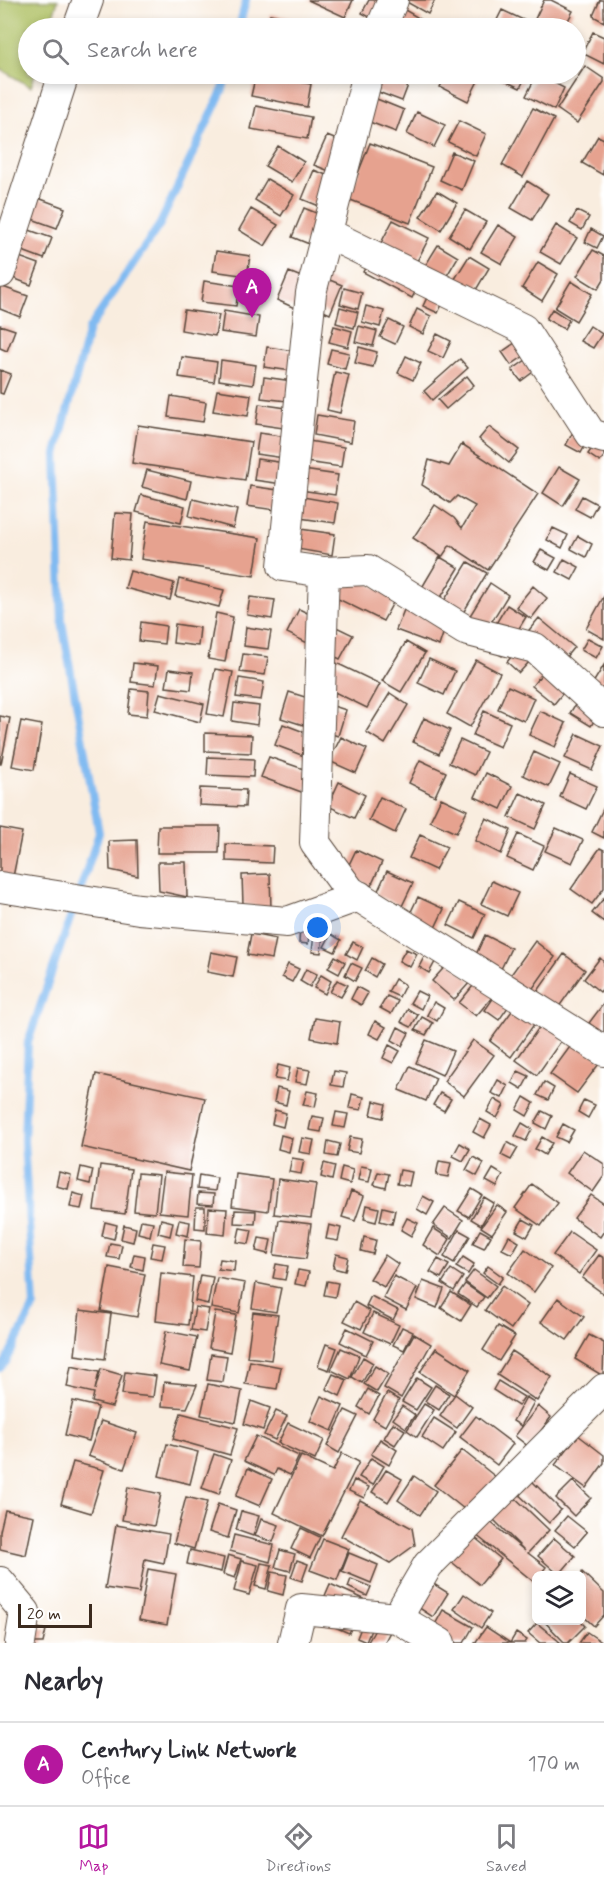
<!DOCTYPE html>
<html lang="en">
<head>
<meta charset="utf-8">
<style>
  body { margin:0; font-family:Mynerve,sans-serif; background:#f2f2f3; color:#2b2b33 }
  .controls { position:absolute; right:18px; bottom:18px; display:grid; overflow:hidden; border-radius:9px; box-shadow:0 3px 9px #0003 }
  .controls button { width:54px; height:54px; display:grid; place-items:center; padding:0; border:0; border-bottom:2px solid #e1e1e2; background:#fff; color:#2b2b33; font:30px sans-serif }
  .scale { position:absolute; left:18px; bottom:15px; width:74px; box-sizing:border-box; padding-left:6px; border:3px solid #3b2a1e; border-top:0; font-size:16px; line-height:21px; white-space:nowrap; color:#3b2a1e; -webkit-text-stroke:4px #fff; paint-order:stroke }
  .you { position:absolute; left:318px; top:928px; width:21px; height:21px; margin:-15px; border:4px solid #fff; border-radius:50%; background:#1a73e8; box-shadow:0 0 0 9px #1a73e833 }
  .badge { display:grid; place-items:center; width:39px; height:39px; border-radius:50%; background:#b5179e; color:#fff; font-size:20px; font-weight:700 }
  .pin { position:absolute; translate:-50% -50px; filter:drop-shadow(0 2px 3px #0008) }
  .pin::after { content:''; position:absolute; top:32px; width:21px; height:18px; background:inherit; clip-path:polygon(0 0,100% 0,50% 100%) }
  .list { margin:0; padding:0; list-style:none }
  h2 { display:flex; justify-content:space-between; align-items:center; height:78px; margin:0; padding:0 24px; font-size:26px }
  h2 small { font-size:20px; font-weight:400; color:#7c7c81 }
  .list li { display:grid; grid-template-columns:39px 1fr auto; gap:18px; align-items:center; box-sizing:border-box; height:84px; padding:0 24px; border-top:2px solid #e1e1e2 }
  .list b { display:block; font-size:22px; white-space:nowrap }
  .list p { margin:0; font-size:20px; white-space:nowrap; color:#7c7c81 }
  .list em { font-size:20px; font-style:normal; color:#7c7c81 }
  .icon { flex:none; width:33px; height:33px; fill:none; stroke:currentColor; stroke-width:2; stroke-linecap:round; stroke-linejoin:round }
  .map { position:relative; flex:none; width:604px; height:1643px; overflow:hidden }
  .search { position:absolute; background:#fff; box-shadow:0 3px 9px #0003; left:18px; right:18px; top:18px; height:66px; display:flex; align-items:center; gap:15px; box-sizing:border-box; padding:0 21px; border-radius:33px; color:#7c7c81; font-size:22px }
  .sheet { height:162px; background:#fff }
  nav { display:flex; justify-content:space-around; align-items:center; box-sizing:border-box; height:84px; border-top:2px solid #e1e1e2; background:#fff; font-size:16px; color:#7c7c81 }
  nav a { display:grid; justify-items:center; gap:3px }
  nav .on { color:#b5179e }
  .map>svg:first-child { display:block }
  .green { fill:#aec063; stroke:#747540; stroke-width:1.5 }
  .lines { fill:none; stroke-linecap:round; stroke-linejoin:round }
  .stream { stroke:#80baf1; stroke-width:8 }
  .building { fill:#e6a28f }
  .minor-casing { stroke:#58473b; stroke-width:32 }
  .minor { stroke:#fff; stroke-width:30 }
</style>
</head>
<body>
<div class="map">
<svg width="604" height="1643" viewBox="0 0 604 1643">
  <rect width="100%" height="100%" fill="#fff"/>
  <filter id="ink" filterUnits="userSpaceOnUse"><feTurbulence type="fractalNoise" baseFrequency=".0167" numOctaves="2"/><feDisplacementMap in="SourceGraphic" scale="12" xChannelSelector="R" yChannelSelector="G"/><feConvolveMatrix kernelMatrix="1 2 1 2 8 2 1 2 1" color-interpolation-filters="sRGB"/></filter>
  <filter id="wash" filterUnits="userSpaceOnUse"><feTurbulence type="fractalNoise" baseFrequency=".008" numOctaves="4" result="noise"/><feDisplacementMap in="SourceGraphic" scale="24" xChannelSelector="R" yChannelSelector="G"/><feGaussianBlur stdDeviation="1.35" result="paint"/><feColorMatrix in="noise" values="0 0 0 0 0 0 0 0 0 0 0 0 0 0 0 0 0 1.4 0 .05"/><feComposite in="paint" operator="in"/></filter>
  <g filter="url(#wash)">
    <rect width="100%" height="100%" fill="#f9eddf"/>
    <path class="green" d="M 0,0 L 58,0 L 49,28 L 28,28 L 28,74 L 35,74 L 31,87 L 0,69 Z"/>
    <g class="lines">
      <path class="stream" d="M 239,28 L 246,0
        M 79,893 L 99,833 L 62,622 L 56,454 L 89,329 L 160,224 L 223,89 L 227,74
        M 0,1368 L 6,1362 L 34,1306 L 24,1141 L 28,1042 L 75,904"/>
    </g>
    <g id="blocks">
      <path class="building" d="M 308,0 L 353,0 L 345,17 Z
        M 369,0 L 388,0 L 422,20 L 417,28 L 390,28 L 362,13 Z
        M 403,0 L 435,0 L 428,14 Z
        M 544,0 L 551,0 L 573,11 L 564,28 L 555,28 L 535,19 Z
        M 600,0 L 604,0 L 604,22 L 593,16 Z
        M 502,10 L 530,23 L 527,28 L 493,28 Z
        M 270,14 L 326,25 L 325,28 L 267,28 Z
        M 593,32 L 604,37 L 604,64 L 582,53 Z
        M 585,66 L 604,79 L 604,82 L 577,123 L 557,109 Z
        M 256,74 L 311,84 L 307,107 L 251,96 Z
        M 352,74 L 393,74 L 410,80 L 402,101 L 349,81 Z
        M 447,74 L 467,74 L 479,79 L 468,101 L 440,87 Z
        M 490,74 L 527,74 L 520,88 Z
        M 537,74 L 564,88 L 554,110 L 526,96 Z
        M 352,89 L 404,110 L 396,132 L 343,112 Z
        M 256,106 L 311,117 L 307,139 L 251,129 Z
        M 533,108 L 554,119 L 523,177 L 502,165 Z
        M 417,112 L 445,125 L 434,147 L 407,134 Z
        M 459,121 L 486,134 L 476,156 L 448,142 Z
        M 327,136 L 349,145 L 337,174 L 314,165 Z
        M 598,136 L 604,139 L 603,175 L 582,163 Z
        M 370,143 L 432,167 L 410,223 L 348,199 Z
        M 278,146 L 304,162 L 292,182 L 265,166 Z
        M 452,152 L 474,161 L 462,190 L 440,180 Z
        M 314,170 L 336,179 L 324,208 L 302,199 Z
        M 267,179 L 294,195 L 281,216 L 255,200 Z
        M 527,181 L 548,194 L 532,220 L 511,208 Z
        M 437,191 L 457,203 L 441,230 L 420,217 Z
        M 22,192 L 65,208 L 57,228 L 15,213 Z
        M 304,208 L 326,217 L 314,246 L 292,237 Z
        M 251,209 L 278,225 L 265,246 L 239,230 Z
        M 465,210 L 486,222 L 470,249 L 449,236 Z
        M 577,211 L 589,217 L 582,230 L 570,223 Z
        M 393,220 L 429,238 L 415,265 L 379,247 Z
        M 9,223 L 52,238 L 44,259 L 1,243 Z
        M 498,225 L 518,237 L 502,264 L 481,252 Z
        M 556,225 L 577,238 L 561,264 L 540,252 Z
        M 591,229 L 603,236 L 597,248 L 585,242 Z
        M 438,245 L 458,257 L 442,284 L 422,271 Z
        M 0,250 L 39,264 L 31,285 L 0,273 Z
        M 593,250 L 604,256 L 604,279 L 598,289 L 577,276 Z
        M 216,251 L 250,256 L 247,276 L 213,271 Z
        M 469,256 L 489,268 L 473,295 L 453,282 Z
        M 370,258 L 419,284 L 412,298 L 363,272 Z
        M 538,262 L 558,274 L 542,301 L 522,288 Z
        M 289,272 L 311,281 L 299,310 L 277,300 Z
        M 320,276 L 342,285 L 330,314 L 308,304 Z
        M 204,281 L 239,286 L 236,306 L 201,302 Z
        M 571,281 L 592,294 L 576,321 L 555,308 Z
        M 0,286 L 28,296 L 20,317 L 0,309 Z
        M 344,288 L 362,293 L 358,309 L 340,304 Z
        M 431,289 L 446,296 L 438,313 L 423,306 Z
        M 366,306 L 384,311 L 380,327 L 362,322 Z
        M 340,307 L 358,312 L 354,328 L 336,323 Z
        M 417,309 L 431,316 L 423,334 L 409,327 Z
        M 552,309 L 569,320 L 564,329 L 546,319 Z
        M 184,310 L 219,315 L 215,336 L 181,330 Z
        M 224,311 L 259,317 L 256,337 L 221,332 Z
        M 389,320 L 403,327 L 395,344 L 380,337 Z
        M 0,325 L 15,330 L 7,351 L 0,348 Z
        M 334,326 L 352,331 L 348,347 L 329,342 Z
        M 359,326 L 377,331 L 373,346 L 355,342 Z
        M 590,326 L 602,334 L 593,348 L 580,341 Z
        M 437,334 L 451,341 L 443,358 L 428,351 Z
        M 522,338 L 531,351 L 511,365 L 502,352 Z
        M 267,347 L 301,352 L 298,372 L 264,367 Z
        M 359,347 L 377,352 L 373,367 L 355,363 Z
        M 331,349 L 349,353 L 345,369 L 327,364 Z
        M 533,355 L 541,366 L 521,381 L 512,370 Z
        M 406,356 L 421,363 L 413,380 L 398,373 Z
        M 182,357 L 217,362 L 214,382 L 179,377 Z
        M 460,359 L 468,368 L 432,400 L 424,391 Z
        M 221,360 L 256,365 L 253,385 L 219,380 Z
        M 0,370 L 11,374 L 3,394 L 0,393 Z
        M 335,372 L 349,375 L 340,413 L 327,410 Z
        M 467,376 L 474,385 L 446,409 L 438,400 Z
        M 264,377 L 299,382 L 296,402 L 261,398 Z
        M 217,390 L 251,395 L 248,416 L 213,411 Z
        M 171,396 L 206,402 L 203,422 L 168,417 Z
        M 259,404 L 293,409 L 290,429 L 256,424 Z
        M 317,415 L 354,421 L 351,442 L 314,435 Z
        M 138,425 L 251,442 L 245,480 L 132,463 Z
        M 489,427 L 519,450 L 509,463 L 479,439 Z
        M 604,431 L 604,456 L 600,462 L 588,454 Z
        M 573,432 L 588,440 L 581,453 L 566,445 Z
        M 259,433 L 294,438 L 291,459 L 256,454 Z
        M 309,441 L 344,447 L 341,467 L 306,462 Z
        M 462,444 L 538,494 L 488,570 L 450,545 L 442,557 L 413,538 L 435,505 L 454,518 L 462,528 L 475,506 L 457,496 L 450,503 L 422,485 L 429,460 L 449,466 Z
        M 257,459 L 292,464 L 289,485 L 254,480 Z
        M 559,467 L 580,479 L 563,506 L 543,493 Z
        M 147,470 L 191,481 L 187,499 L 142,487 Z
        M 303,470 L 338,475 L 335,495 L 300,490 Z
        M 250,486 L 285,491 L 282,511 L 247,506 Z
        M 141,495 L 185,506 L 181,523 L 136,512 Z
        M 582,496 L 597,504 L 590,517 L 575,509 Z
        M 303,497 L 338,503 L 335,523 L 300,518 Z
        M 193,499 L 237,510 L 233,528 L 189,516 Z
        M 115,513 L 133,514 L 129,560 L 111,558 Z
        M 147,521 L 260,538 L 254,576 L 141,559 Z
        M 553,528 L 568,535 L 562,548 L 547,540 Z
        M 300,529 L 335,534 L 332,555 L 297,549 Z
        M 578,536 L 592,544 L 586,557 L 571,549 Z
        M 541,550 L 556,558 L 549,570 L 534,562 Z
        M 440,557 L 459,568 L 435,607 L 417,596 Z
        M 564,559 L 579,567 L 572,580 L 557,572 Z
        M 468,562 L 487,573 L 463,613 L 444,601 Z
        M 130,571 L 174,583 L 170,600 L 125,588 Z
        M 342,571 L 396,597 L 383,621 L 330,595 Z
        M 179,579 L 224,590 L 219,607 L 175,596 Z
        M 490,583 L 508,595 L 484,634 L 466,622 Z
        M 533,586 L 547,598 L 531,619 L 516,607 Z
        M 604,596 L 604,639 L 586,629 Z
        M 250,597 L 275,600 L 272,619 L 247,615 Z
        M 507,605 L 526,617 L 502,656 L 483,645 Z
        M 299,609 L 353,635 L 340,659 L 287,633 Z
        M 404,610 L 446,625 L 439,646 L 396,630 Z
        M 216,613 L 233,617 L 225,662 L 208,659 Z
        M 539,618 L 574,647 L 560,664 L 525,635 Z
        M 141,622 L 166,626 L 164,644 L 139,641 Z
        M 175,624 L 200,628 L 198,646 L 173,643 Z
        M 246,627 L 271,631 L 268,649 L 244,646 Z
        M 588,638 L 603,646 L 596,658 L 581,650 Z
        M 406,642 L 425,653 L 401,692 L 382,681 Z
        M 516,651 L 529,662 L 519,673 L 507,662 Z
        M 243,654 L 268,657 L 265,675 L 240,672 Z
        M 326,658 L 380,684 L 367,708 L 314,682 Z
        M 429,659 L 455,671 L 444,695 L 418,683 Z
        M 476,660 L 500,673 L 470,727 L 447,714 Z
        M 133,663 L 158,666 L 155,685 L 131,682 Z
        M 604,665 L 604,690 L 593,683 Z
        M 548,666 L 570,684 L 554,704 L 532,686 Z
        M 169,669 L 193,672 L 191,690 L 166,687 Z
        M 215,669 L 233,672 L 224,717 L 207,714 Z
        M 239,678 L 264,682 L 261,700 L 236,697 Z
        M 508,686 L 534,698 L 524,721 L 498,709 Z
        M 586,687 L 604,704 L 591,726 L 570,713 Z
        M 131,689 L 149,691 L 147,716 L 128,714 Z
        M 289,692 L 346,710 L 338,736 L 281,718 Z
        M 160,693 L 204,704 L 200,722 L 155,710 Z
        M 390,693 L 408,705 L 385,744 L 366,732 Z
        M 234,703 L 259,706 L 257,725 L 232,721 Z
        M 484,711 L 510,723 L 500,747 L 473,735 Z
        M 540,711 L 566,723 L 555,747 L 529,735 Z
        M 0,716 L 10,718 L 1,764 L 0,764 Z
        M 424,718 L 450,730 L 439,754 L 413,742 Z
        M 21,721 L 42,725 L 34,770 L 12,766 Z
        M 283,724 L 325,740 L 317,761 L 275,745 Z
        M 205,733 L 252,735 L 251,753 L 205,751 Z
        M 577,734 L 603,746 L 592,770 L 565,758 Z
        M 341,737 L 367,749 L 356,773 L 329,761 Z
        M 460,740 L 486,752 L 475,775 L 449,763 Z
        M 534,752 L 560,764 L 549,787 L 523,775 Z
        M 208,757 L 254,759 L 253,777 L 207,775 Z
        M 269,757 L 312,772 L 304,793 L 261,777 Z
        M 420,760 L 446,772 L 435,796 L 409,783 Z
        M 486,773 L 512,786 L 501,809 L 475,797 Z
        M 570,774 L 597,786 L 586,809 L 560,797 Z
        M 339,782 L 365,795 L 354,818 L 328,806 Z
        M 200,788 L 246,790 L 245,807 L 199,805 Z
        M 520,793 L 546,805 L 535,829 L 509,817 Z
        M 380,797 L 406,809 L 395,833 L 369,820 Z
        M 441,798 L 467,810 L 456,833 L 430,821 Z
        M 604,807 L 604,838 L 592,832 Z
        M 486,818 L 511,830 L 501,854 L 475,841 Z
        M 158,826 L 220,826 L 219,853 L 157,853 Z
        M 0,828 L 22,832 L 13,877 L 0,874 Z
        M 556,828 L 583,840 L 572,863 L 545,851 Z
        M 518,834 L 544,846 L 533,870 L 507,858 Z
        M 420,835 L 447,847 L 435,870 L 409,858 Z
        M 137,840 L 138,876 L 110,870 L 109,841 Z
        M 226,844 L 273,846 L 272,863 L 226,861 Z
        M 600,848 L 604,850 L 604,888 L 592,904 L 571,889 Z
        M 356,850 L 382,862 L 371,886 L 345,873 Z
        M 158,862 L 186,862 L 187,897 L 159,891 Z
        M 387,871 L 413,883 L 402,906 L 376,895 Z
        M 270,874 L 271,909 L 243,904 L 242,875 Z
        M 492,881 L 518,893 L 507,916 L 481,904 Z
        M 418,897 L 444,909 L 433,932 L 407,920 Z
        M 604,898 L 604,922 L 592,913 Z
        M 459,902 L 485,914 L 474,938 L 448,925 Z
        M 300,924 L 310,925 L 308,944 L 299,943 Z
        M 251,934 L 276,939 L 272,959 L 247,955 Z
        M 314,934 L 323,934 L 321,953 L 312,952 Z
        M 331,934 L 341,940 L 335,952 L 324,947 Z
        M 485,935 L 511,948 L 500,971 L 474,959 Z
        M 535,941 L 555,957 L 526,998 L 505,983 Z
        M 353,942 L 363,947 L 357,960 L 346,954 Z
        M 406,949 L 417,954 L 410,967 L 399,961 Z
        M 211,952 L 237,957 L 233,977 L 207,972 Z
        M 564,954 L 585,970 L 556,1011 L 535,995 Z
        M 425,955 L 436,960 L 429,973 L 419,967 Z
        M 335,956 L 345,962 L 339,974 L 328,968 Z
        M 372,958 L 382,964 L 375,977 L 365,971 Z
        M 600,958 L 604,962 L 604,987 L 600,992 L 584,979 Z
        M 450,961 L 471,981 L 454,1000 L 432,981 Z
        M 351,963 L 362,968 L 355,981 L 345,975 Z
        M 288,964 L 299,969 L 292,982 L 282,977 Z
        M 306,969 L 317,974 L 310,987 L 300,981 Z
        M 321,975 L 331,981 L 325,994 L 314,988 Z
        M 395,979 L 405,985 L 399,997 L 388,992 Z
        M 337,980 L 348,985 L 341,997 L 330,992 Z
        M 477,981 L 494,995 L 476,1016 L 459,1003 Z
        M 357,987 L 368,993 L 361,1005 L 351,999 Z
        M 499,990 L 513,1000 L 499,1020 L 485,1010 Z
        M 417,991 L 427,996 L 421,1009 L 410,1003 Z
        M 387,996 L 398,1001 L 391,1014 L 380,1008 Z
        M 520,1000 L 540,1016 L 511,1057 L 490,1041 Z
        M 434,1002 L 444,1008 L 437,1021 L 427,1015 Z
        M 604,1003 L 604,1034 L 589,1023 Z
        M 408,1009 L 418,1015 L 411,1027 L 401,1022 Z
        M 422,1017 L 433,1023 L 426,1035 L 415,1030 Z
        M 315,1018 L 340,1022 L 337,1043 L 311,1038 Z
        M 545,1019 L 566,1034 L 537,1075 L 516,1060 Z
        M 375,1021 L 386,1027 L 379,1039 L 369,1034 Z
        M 398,1027 L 409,1033 L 402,1046 L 392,1040 Z
        M 426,1040 L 453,1051 L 442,1075 L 416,1063 Z
        M 473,1040 L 494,1055 L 464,1096 L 444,1081 Z
        M 575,1040 L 602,1060 L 577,1093 L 550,1074 Z
        M 389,1045 L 400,1051 L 393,1063 L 383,1058 Z
        M 278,1065 L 290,1068 L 287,1081 L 275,1079 Z
        M 410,1066 L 436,1078 L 426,1101 L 399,1090 Z
        M 298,1068 L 310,1070 L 307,1084 L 295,1082 Z
        M 334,1071 L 346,1073 L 343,1087 L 331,1085 Z
        M 518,1071 L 529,1076 L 522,1089 L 512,1083 Z
        M 96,1074 L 205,1098 L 189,1171 L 81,1147 Z
        M 498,1080 L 508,1086 L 502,1098 L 491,1093 Z
        M 544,1082 L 554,1088 L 548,1100 L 537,1095 Z
        M 277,1088 L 289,1091 L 286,1105 L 274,1102 Z
        M 307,1091 L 318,1093 L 315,1107 L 303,1105 Z
        M 440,1093 L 451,1099 L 444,1111 L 433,1105 Z
        M 352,1094 L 364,1097 L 361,1110 L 349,1108 Z
        M 524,1097 L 534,1103 L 527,1116 L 517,1110 Z
        M 494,1099 L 504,1105 L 497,1118 L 487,1112 Z
        M 584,1100 L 595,1105 L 588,1118 L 578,1112 Z
        M 374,1101 L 386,1104 L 383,1118 L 371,1115 Z
        M 275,1110 L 286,1113 L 283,1127 L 272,1124 Z
        M 542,1111 L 552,1116 L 546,1129 L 535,1123 Z
        M 336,1112 L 348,1114 L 345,1128 L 333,1126 Z
        M 312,1116 L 324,1118 L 321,1132 L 309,1130 Z
        M 480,1119 L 491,1125 L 484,1138 L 473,1132 Z
        M 522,1123 L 532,1129 L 526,1141 L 515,1136 Z
        M 563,1124 L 574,1130 L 567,1142 L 556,1137 Z
        M 281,1135 L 292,1138 L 289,1152 L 278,1149 Z
        M 350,1137 L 362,1139 L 359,1153 L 347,1151 Z
        M 542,1137 L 552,1143 L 545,1155 L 535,1149 Z
        M 302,1138 L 314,1140 L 311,1154 L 299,1152 Z
        M 328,1141 L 340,1144 L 337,1157 L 326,1155 Z
        M 507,1142 L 518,1148 L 511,1160 L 501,1155 Z
        M 460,1143 L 470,1149 L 463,1161 L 453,1156 Z
        M 583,1150 L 604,1164 L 604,1176 L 593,1192 L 567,1173 Z
        M 473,1157 L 484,1163 L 477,1176 L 466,1170 Z
        M 292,1158 L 304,1160 L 301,1174 L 289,1172 Z
        M 439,1161 L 451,1163 L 448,1177 L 436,1175 Z
        M 324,1163 L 335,1166 L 332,1180 L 321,1177 Z
        M 100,1165 L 131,1169 L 125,1214 L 94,1210 Z
        M 361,1166 L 372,1168 L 369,1182 L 358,1180 Z
        M 81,1167 L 93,1170 L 90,1184 L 78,1181 Z
        M 342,1167 L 353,1170 L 350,1184 L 339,1181 Z
        M 493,1169 L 503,1175 L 497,1187 L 486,1181 Z
        M 400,1170 L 412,1172 L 409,1186 L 397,1184 Z
        M 59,1172 L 71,1175 L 68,1189 L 56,1186 Z
        M 164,1172 L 192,1175 L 188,1215 L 159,1212 Z
        M 378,1172 L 389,1174 L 386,1188 L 374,1185 Z
        M 138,1173 L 159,1175 L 155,1213 L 134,1211 Z
        M 236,1174 L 272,1179 L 268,1211 L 232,1206 Z
        M 199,1175 L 217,1178 L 215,1191 L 197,1189 Z
        M 278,1179 L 316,1184 L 311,1218 L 274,1214 Z
        M 532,1184 L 558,1203 L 541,1226 L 515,1208 Z
        M 472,1189 L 482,1195 L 469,1217 L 458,1211 Z
        M 351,1191 L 364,1196 L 355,1221 L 342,1217 Z
        M 73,1193 L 84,1196 L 81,1209 L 70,1207 Z
        M 198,1193 L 214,1194 L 213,1205 L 197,1204 Z
        M 591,1195 L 604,1204 L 604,1231 L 600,1237 L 574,1218 Z
        M 423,1196 L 434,1202 L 427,1215 L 417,1209 Z
        M 484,1197 L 494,1203 L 481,1225 L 471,1219 Z
        M 367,1205 L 379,1208 L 376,1222 L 364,1219 Z
        M 497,1205 L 507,1212 L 492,1234 L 481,1227 Z
        M 196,1207 L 205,1207 L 205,1229 L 195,1228 Z
        M 383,1207 L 395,1210 L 392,1224 L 380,1221 Z
        M 209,1208 L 227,1209 L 225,1235 L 207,1233 Z
        M 445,1208 L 463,1220 L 452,1238 L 433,1225 Z
        M 235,1210 L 256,1211 L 255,1224 L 234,1223 Z
        M 407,1218 L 418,1223 L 411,1236 L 401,1230 Z
        M 161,1219 L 173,1222 L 170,1236 L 158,1233 Z
        M 523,1219 L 534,1225 L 527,1237 L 516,1231 Z
        M 141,1220 L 153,1222 L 150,1236 L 138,1233 Z
        M 179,1220 L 190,1222 L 188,1236 L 176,1233 Z
        M 279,1220 L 311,1224 L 306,1259 L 274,1255 Z
        M 105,1222 L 117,1225 L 114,1239 L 102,1236 Z
        M 124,1225 L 136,1228 L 133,1242 L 121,1239 Z
        M 329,1225 L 341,1228 L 338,1241 L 326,1239 Z
        M 240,1228 L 252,1230 L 249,1244 L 237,1242 Z
        M 433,1228 L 450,1239 L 440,1256 L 423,1245 Z
        M 459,1230 L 470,1236 L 454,1263 L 444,1257 Z
        M 480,1230 L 491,1236 L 484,1248 L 473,1243 Z
        M 570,1232 L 596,1250 L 579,1274 L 553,1255 Z
        M 509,1236 L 519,1242 L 512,1254 L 502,1249 Z
        M 364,1237 L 376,1240 L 373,1254 L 361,1251 Z
        M 259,1238 L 271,1240 L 268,1254 L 256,1251 Z
        M 185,1239 L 201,1241 L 199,1268 L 183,1267 Z
        M 110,1243 L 122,1245 L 119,1259 L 107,1257 Z
        M 153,1243 L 165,1245 L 162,1259 L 150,1257 Z
        M 525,1249 L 551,1268 L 534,1292 L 508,1273 Z
        M 134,1254 L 145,1256 L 143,1270 L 131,1267 Z
        M 336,1254 L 348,1257 L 345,1271 L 333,1268 Z
        M 385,1255 L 398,1264 L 384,1287 L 370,1279 Z
        M 599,1255 L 604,1258 L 604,1294 L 582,1278 Z
        M 463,1257 L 474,1264 L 468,1274 L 456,1267 Z
        M 220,1259 L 235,1261 L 234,1271 L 218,1269 Z
        M 438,1259 L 449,1265 L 441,1278 L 430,1272 Z
        M 276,1264 L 288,1266 L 285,1280 L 273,1278 Z
        M 488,1266 L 503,1277 L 498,1284 L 483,1273 Z
        M 109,1267 L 145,1274 L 137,1317 L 101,1311 Z
        M 451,1269 L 463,1277 L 454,1291 L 442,1283 Z
        M 298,1270 L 309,1272 L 306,1286 L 295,1284 Z
        M 474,1270 L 496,1286 L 487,1298 L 465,1282 Z
        M 161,1273 L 193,1277 L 188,1325 L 156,1321 Z
        M 200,1275 L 213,1277 L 208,1304 L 195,1301 Z
        M 394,1276 L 417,1288 L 406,1310 L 383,1298 Z
        M 217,1278 L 245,1283 L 239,1313 L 211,1308 Z
        M 327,1281 L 338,1283 L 335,1297 L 324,1295 Z
        M 423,1281 L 444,1289 L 437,1308 L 416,1299 Z
        M 256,1283 L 281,1288 L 276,1312 L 252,1308 Z
        M 465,1284 L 484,1297 L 477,1307 L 458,1294 Z
        M 502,1286 L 528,1305 L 511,1329 L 485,1310 Z
        M 451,1292 L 471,1305 L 461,1321 L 441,1308 Z
        M 371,1296 L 398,1310 L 393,1320 L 366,1306 Z
        M 558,1298 L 584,1317 L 567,1340 L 541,1322 Z
        M 354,1302 L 370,1311 L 361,1329 L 344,1321 Z
        M 195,1307 L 209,1309 L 205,1332 L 191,1330 Z
        M 80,1310 L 111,1314 L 105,1359 L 75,1355 Z
        M 215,1312 L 236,1315 L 230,1352 L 209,1348 Z
        M 253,1312 L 278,1315 L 271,1360 L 247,1357 Z
        M 373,1313 L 399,1325 L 390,1344 L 364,1332 Z
        M 498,1326 L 515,1336 L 499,1361 L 483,1350 Z
        M 402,1327 L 413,1332 L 404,1350 L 393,1345 Z
        M 347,1328 L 373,1341 L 366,1355 L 340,1342 Z
        M 166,1331 L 197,1337 L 190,1371 L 159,1365 Z
        M 414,1334 L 431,1344 L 401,1398 L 384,1388 Z
        M 589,1335 L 604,1343 L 603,1376 L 575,1359 Z
        M 326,1344 L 337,1348 L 329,1370 L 318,1366 Z
        M 341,1348 L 359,1356 L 350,1379 L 331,1370 Z
        M 436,1348 L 470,1370 L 454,1395 L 420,1372 Z
        M 512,1351 L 552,1377 L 537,1401 L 497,1375 Z
        M 211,1354 L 227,1356 L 223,1382 L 207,1380 Z
        M 363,1357 L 373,1363 L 362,1383 L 352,1377 Z
        M 250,1361 L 281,1367 L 277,1389 L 245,1384 Z
        M 71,1366 L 99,1372 L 95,1390 L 101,1369 L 122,1375 L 112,1407 L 92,1402 L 94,1393 L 67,1387 Z
        M 375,1366 L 388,1374 L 377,1392 L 364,1384 Z
        M 125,1372 L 156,1376 L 153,1397 L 122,1394 Z
        M 333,1374 L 347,1380 L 340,1396 L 326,1389 Z
        M 417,1378 L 431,1387 L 416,1410 L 402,1402 Z
        M 498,1381 L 524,1397 L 518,1406 L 493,1390 Z
        M 164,1382 L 197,1385 L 187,1408 L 162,1406 Z
        M 208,1384 L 242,1391 L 236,1422 L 201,1415 Z
        M 435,1385 L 449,1394 L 439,1410 L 425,1401 Z
        M 368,1389 L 379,1396 L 369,1414 L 358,1407 Z
        M 387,1393 L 399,1400 L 385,1426 L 373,1419 Z
        M 455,1394 L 472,1407 L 457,1428 L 440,1416 Z
        M 321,1396 L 343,1406 L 332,1431 L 310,1421 Z
        M 526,1397 L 534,1402 L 521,1426 L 513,1421 Z
        M 73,1401 L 98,1407 L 89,1441 L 65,1435 Z
        M 251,1401 L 270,1408 L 263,1430 L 244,1424 Z
        M 424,1404 L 434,1410 L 417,1437 L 407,1430 Z
        M 402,1406 L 415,1415 L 406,1428 L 393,1419 Z
        M 538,1406 L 551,1417 L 529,1447 L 515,1436 Z
        M 345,1410 L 358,1416 L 339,1453 L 327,1446 Z
        M 276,1411 L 287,1416 L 275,1440 L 264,1435 Z
        M 181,1413 L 238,1428 L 230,1455 L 173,1439 Z
        M 476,1416 L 513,1444 L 497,1465 L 460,1437 Z
        M 434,1418 L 456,1432 L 443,1451 L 422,1437 Z
        M 101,1421 L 137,1433 L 124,1469 L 88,1456 Z
        M 288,1423 L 324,1440 L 315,1460 L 278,1443 Z
        M 393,1423 L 405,1430 L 395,1445 L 384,1438 Z
        M 578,1435 L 604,1455 L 604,1463 L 586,1488 L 555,1465 Z
        M 256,1436 L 299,1456 L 290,1475 L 277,1469 L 274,1475 L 244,1461 Z
        M 380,1439 L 397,1450 L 389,1465 L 371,1454 Z
        M 167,1444 L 198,1452 L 190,1484 L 159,1476 Z
        M 462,1450 L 497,1478 L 469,1513 L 434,1485 Z
        M 342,1453 L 359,1462 L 322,1536 L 274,1513 L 301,1456 L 333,1471 Z
        M 214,1454 L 231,1460 L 219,1494 L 202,1488 Z
        M 371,1458 L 384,1466 L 373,1485 L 359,1477 Z
        M 73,1462 L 104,1470 L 91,1513 L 61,1504 Z
        M 248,1468 L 272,1479 L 260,1506 L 236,1496 Z
        M 386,1470 L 402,1479 L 388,1502 L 372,1492 Z
        M 414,1476 L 436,1491 L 420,1515 L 398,1500 Z
        M 527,1476 L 561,1510 L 549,1523 L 514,1490 Z
        M 354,1480 L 369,1487 L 364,1498 L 349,1491 Z
        M 573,1481 L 591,1498 L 574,1516 L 556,1498 Z
        M 128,1487 L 161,1494 L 154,1526 L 122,1520 Z
        M 509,1492 L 549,1530 L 528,1553 L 546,1567 L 539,1576 L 536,1576 L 534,1582 L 470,1530 L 482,1515 L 525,1551 L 488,1514 Z
        M 186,1497 L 207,1502 L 194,1549 L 174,1543 Z
        M 360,1500 L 412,1528 L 415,1545 L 390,1563 L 341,1536 Z
        M 218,1504 L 236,1510 L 228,1538 L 209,1532 Z
        M 5,1510 L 34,1516 L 26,1555 L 0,1549 L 0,1531 Z
        M 241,1511 L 259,1516 L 253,1536 L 236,1530 Z
        M 567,1516 L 587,1532 L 575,1546 L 555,1530 Z
        M 261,1519 L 279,1525 L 273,1542 L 255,1536 Z
        M 458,1524 L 501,1559 L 480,1585 L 437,1550 Z
        M 116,1525 L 169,1534 L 164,1563 L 145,1559 L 139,1593 L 105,1588 Z
        M 301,1528 L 320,1537 L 310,1558 L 291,1549 Z
        M 234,1535 L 274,1545 L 270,1562 L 230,1551 Z
        M 554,1538 L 575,1556 L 559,1575 L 538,1556 Z
        M 323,1539 L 349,1549 L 337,1580 L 310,1570 Z
        M 190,1550 L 224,1558 L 221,1572 L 187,1564 Z
        M 280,1550 L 295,1554 L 290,1571 L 275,1567 Z
        M 349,1553 L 378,1565 L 371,1583 L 342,1571 Z
        M 228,1555 L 241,1559 L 235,1578 L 223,1574 Z
        M 297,1560 L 308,1564 L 302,1581 L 291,1577 Z
        M 242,1561 L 258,1565 L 249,1595 L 234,1591 Z
        M 261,1563 L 272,1565 L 266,1589 L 255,1586 Z
        M 148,1569 L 176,1574 L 167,1625 L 139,1620 Z
        M 272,1572 L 287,1575 L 283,1595 L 268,1591 Z
        M 582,1572 L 604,1593 L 604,1615 L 594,1626 L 582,1615 Z
        M 416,1573 L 448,1593 L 433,1617 L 401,1596 Z
        M 351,1579 L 371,1587 L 367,1596 L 348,1587 Z
        M 330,1584 L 364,1599 L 349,1633 L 315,1619 Z
        M 464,1594 L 491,1613 L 481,1628 L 454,1609 Z
        M 443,1610 L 473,1627 L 464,1643 L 451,1643 L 431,1632 Z
        M 367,1612 L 378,1613 L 366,1642 L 357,1638 Z
        M 543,1620 L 579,1620 L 585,1626 L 568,1643 L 565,1643 Z
        M 380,1621 L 392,1628 L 384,1643 L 369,1643 L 368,1642 Z
        M 13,1622 L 46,1630 L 43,1643 L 8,1643 Z
        M 537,1623 L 561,1643 L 540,1643 L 528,1633 Z
        M 486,1627 L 509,1642 L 508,1643 L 475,1643 Z
        M 587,1632 L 603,1643 L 579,1643 Z
        M 516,1633 L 527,1640 L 525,1643 L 510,1643 Z"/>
    </g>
  </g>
  <g filter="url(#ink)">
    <use href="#blocks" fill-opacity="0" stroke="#58473b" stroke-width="1.5"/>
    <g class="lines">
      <defs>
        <path id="minor" d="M 78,28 L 88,0
          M 381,28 L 393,0
          M 368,74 L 311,293 L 283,566 L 324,572 L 315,843 L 350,891 L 604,1051
          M 327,233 L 523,329 L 591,434 L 604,438
          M 0,273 L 64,74
          M 324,572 L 368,570 L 465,630 L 535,648 L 604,711
          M 0,887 L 139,909 L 287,922 L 359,896
          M 0,1582 L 25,1612 L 20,1643
          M 293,1643 L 301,1609 L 397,1618
          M 440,1643 L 397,1618 L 428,1565 L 604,1389"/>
      </defs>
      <use href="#minor" class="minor-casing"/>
      <use href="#minor" class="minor"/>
    </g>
  </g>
</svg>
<div class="controls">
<button><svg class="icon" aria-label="layers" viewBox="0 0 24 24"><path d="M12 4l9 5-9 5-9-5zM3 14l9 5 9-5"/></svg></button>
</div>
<div class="scale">20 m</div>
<div class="you"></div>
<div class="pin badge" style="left:252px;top:318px">A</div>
<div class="search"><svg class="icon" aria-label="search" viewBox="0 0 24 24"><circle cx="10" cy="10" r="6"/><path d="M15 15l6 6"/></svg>Search here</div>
</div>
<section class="sheet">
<h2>Nearby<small></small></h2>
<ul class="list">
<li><span class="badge">A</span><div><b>Century Link Network</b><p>Office</p></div><em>170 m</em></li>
</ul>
</section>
<nav>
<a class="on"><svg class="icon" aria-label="map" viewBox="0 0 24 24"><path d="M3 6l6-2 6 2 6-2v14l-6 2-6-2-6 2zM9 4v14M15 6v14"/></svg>Map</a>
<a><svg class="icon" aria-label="directions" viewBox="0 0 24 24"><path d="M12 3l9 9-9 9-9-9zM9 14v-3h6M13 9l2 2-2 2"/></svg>Directions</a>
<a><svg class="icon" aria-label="saved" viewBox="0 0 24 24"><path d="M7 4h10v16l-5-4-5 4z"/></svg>Saved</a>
</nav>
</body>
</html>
